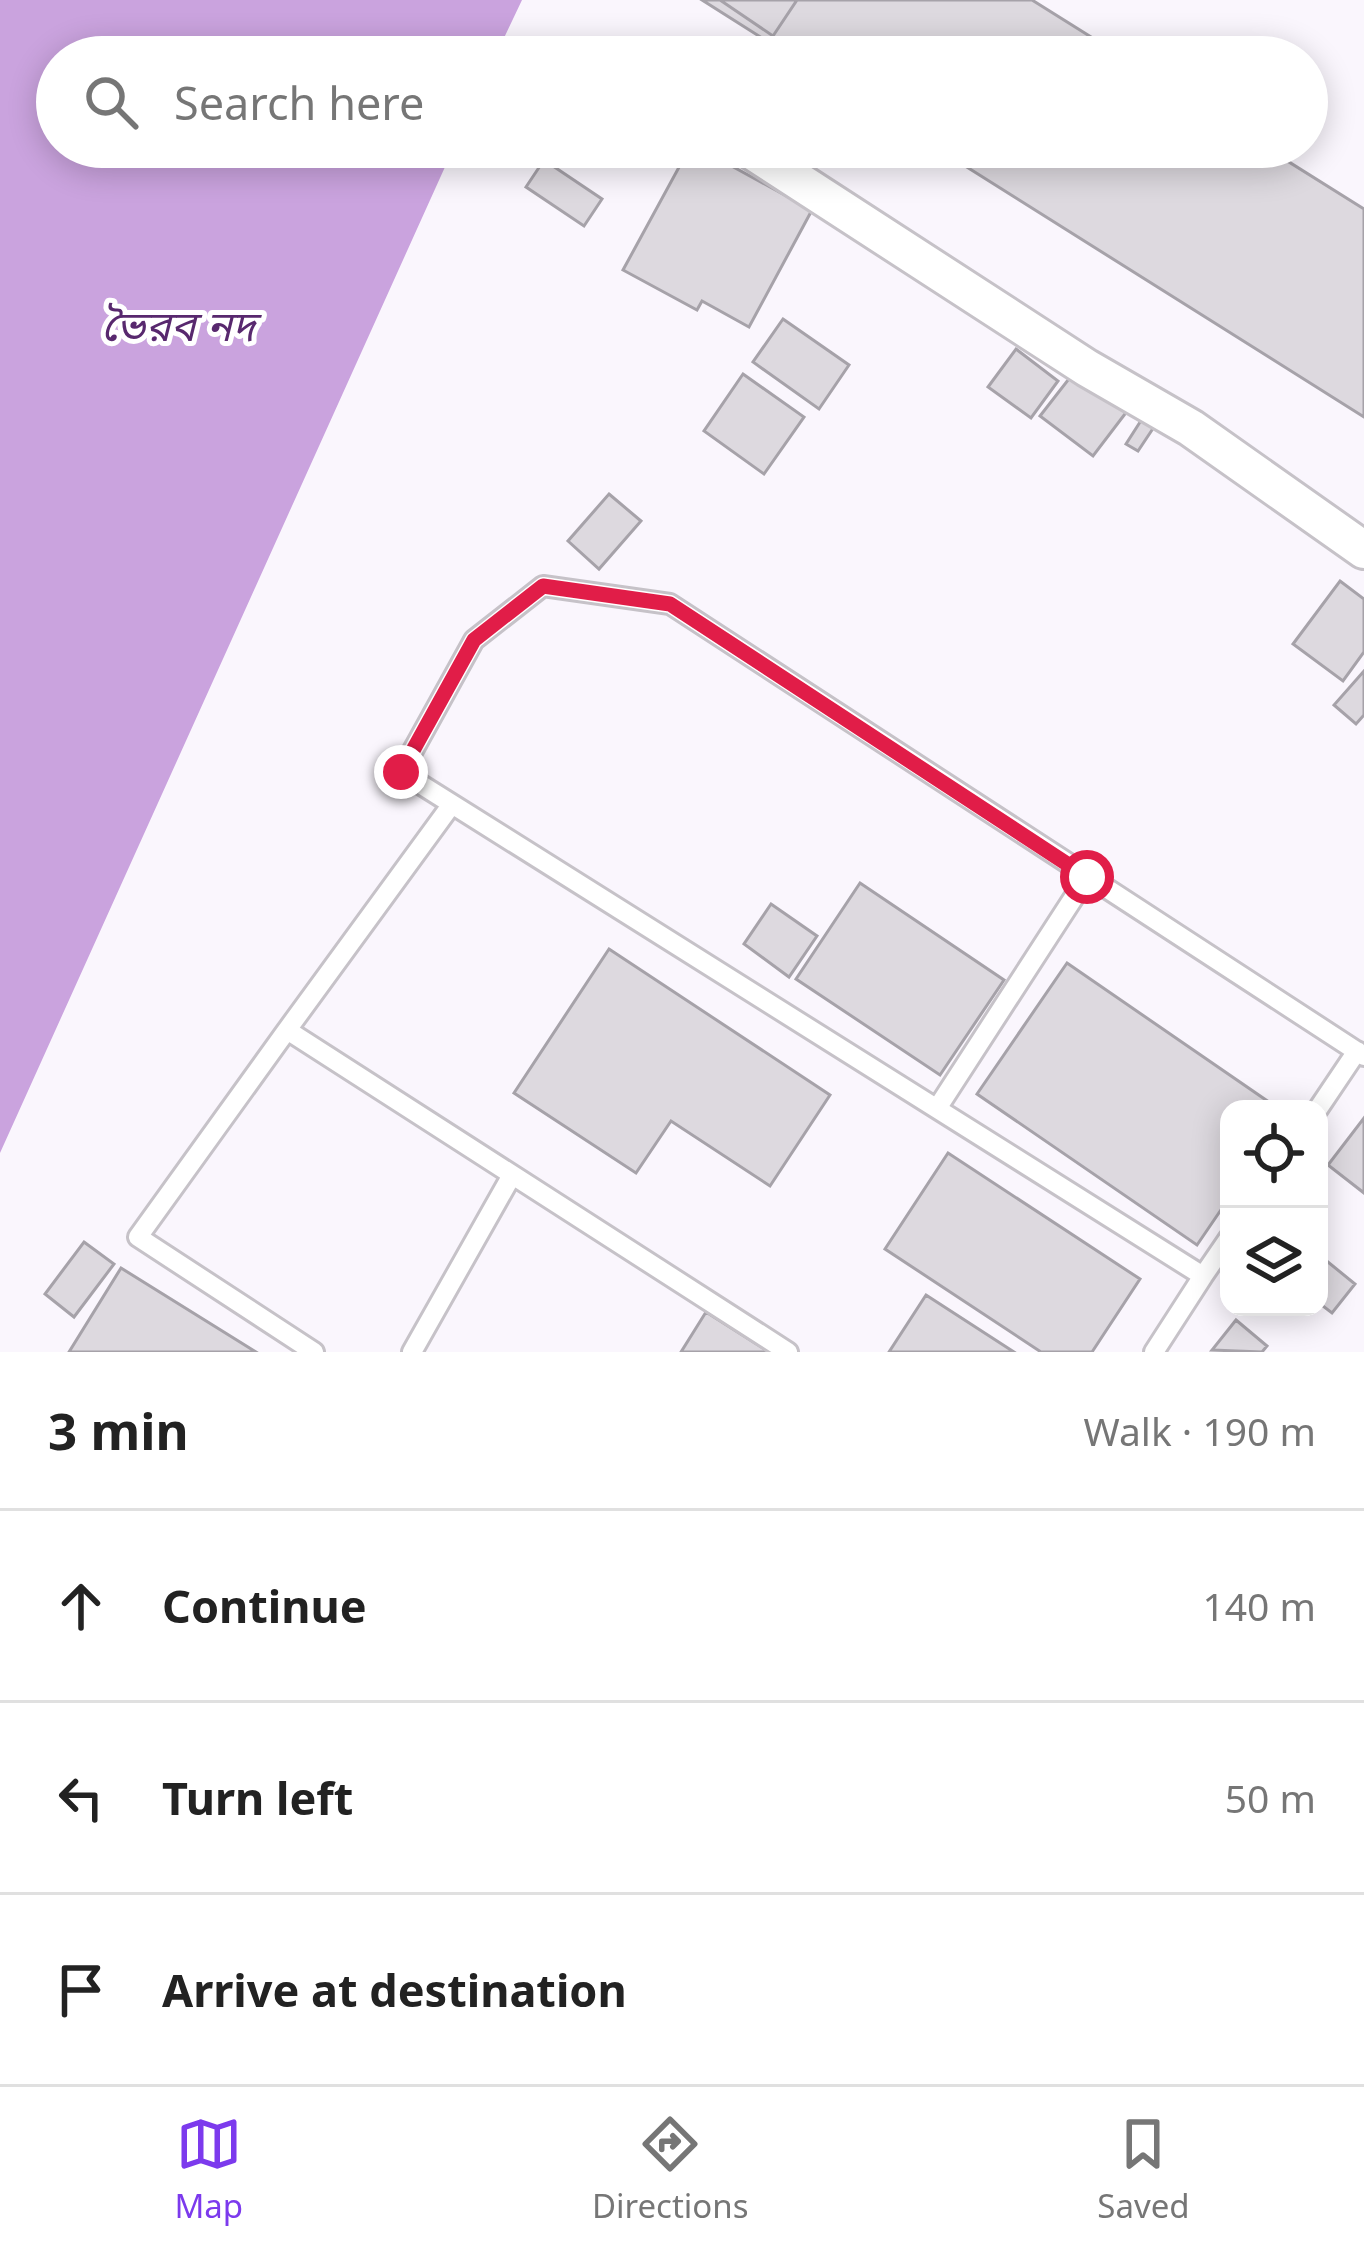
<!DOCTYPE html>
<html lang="en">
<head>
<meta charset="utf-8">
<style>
  body { margin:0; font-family:"Noto Sans","Noto Sans Bengali",sans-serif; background:#f6f6f6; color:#222 }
  .controls { position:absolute; right:36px; bottom:36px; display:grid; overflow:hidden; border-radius:24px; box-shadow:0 6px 30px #0003 }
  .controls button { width:108px; height:108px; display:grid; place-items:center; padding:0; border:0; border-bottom:3px solid #e0e0e0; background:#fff; color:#222; font:60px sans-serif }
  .stop { position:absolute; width:36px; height:36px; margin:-27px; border:9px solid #e11d48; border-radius:50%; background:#fff }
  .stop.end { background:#e11d48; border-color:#fff; box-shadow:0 3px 12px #0008 }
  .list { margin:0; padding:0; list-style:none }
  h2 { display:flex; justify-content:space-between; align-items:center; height:156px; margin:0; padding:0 48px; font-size:51px }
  h2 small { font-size:39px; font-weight:400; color:#767676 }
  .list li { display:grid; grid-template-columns:78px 1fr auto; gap:36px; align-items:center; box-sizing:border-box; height:192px; padding:0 48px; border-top:3px solid #e0e0e0 }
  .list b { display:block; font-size:45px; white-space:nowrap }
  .list em { font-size:39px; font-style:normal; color:#767676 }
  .icon { flex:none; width:66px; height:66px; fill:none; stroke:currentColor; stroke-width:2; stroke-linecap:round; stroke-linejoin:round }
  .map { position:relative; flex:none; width:1364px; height:1352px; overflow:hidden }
  .search { position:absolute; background:#fff; box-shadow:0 6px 30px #0003; left:36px; right:36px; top:36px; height:132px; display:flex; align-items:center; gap:30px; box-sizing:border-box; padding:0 42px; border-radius:66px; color:#767676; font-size:45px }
  .sheet { height:732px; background:#fff }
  nav { display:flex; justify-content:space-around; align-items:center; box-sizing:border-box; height:168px; border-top:3px solid #e0e0e0; background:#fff; font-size:33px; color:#767676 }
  nav a { display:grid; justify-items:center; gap:6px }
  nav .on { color:#7c3aed }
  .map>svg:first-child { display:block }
  .water { fill:#caa3de }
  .building { fill:#ddd9df; stroke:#a6a2a9; stroke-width:3 }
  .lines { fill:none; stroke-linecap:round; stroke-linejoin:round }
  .lane-casing { stroke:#c6c2c8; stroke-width:24 }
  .street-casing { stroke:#c6c2c8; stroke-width:42 }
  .lane { stroke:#fff; stroke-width:18 }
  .street { stroke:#fff; stroke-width:36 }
  .route { stroke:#e11d48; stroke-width:15 }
  .labels { text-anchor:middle; stroke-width:10; stroke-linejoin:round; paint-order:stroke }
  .water-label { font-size:42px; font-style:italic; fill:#58286e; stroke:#fff }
</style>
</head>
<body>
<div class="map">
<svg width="1364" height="1352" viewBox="0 0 1364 1352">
  <rect width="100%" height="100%" fill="#faf6fd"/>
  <path class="water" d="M 0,0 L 522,0 L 495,57 L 57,57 L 57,147 L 454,147 L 0,1153 Z"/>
  <path class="building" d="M 702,0 L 1032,0 L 1123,57 L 792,57 Z
    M 720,0 L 797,0 L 773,36 Z
    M 690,147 L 697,147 L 812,210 L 749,327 L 702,301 L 697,310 L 623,270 Z
    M 935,147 L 1265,147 L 1364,209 L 1364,417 Z
    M 544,160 L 602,199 L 584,226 L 526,187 Z
    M 783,319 L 849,365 L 819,409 L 753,362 Z
    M 1016,349 L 1058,381 L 1031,418 L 988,387 Z
    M 1075,371 L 1128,410 L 1093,456 L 1040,416 Z
    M 743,374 L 804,417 L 764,474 L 704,431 Z
    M 1142,419 L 1154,427 L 1138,451 L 1126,444 Z
    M 609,494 L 641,521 L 599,569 L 568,541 Z
    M 1340,581 L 1364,599 L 1364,652 L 1343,681 L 1293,644 Z
    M 1364,671 L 1364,715 L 1356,724 L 1334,705 Z
    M 860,883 L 1004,980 L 940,1075 L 796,979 Z
    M 771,904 L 817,936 L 789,977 L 744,944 Z
    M 609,949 L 830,1095 L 770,1186 L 671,1121 L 636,1173 L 514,1093 Z
    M 1067,963 L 1279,1109 L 1229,1109 L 1229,1198 L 1197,1245 L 977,1094 Z
    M 1364,1118 L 1364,1193 L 1328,1165 Z
    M 948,1153 L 1140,1279 L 1092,1352 L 1041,1352 L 885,1249 Z
    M 84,1242 L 114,1264 L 74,1317 L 45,1294 Z
    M 1323,1258 L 1355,1284 L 1332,1313 L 1319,1303 L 1319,1263 Z
    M 121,1268 L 256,1352 L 69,1352 Z
    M 926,1295 L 1014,1352 L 889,1352 Z
    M 706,1312 L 769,1352 L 681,1352 Z
    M 1236,1320 L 1267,1346 L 1262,1352 L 1212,1350 Z"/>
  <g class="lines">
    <defs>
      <path id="lane" d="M 452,804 L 287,1030 L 788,1352
        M 287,1030 L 138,1237 L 314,1352
        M 938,1107 L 1087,877
        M 1318,1109 L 1357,1051
        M 1229,1238 L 1203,1276 L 401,772 L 474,640 L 543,586 L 670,604 L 1364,1056
        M 412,1352 L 512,1175
        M 1154,1352 L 1203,1276"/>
      <path id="street" d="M 746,147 L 1087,368 L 1191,428 L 1364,550"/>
    </defs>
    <use href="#lane" class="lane-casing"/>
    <use href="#street" class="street-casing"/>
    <use href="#lane" class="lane"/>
    <use href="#street" class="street"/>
  </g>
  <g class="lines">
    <path class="route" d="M 401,772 L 474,640 L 543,586 L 670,604 L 1087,877"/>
  </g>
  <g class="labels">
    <g class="water-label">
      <text x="178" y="341">ভৈরব নদ</text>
    </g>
  </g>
</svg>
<div class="controls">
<button><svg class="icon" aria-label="locate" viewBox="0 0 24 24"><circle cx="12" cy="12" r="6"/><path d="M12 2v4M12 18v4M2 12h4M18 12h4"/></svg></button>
<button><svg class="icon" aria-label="layers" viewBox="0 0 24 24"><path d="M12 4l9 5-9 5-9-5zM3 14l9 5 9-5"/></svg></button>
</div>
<div class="stop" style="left:1087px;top:877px"></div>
<div class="stop end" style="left:401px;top:772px"></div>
<div class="search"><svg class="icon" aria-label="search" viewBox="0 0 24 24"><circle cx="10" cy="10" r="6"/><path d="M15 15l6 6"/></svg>Search here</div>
</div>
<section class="sheet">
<h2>3 min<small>Walk · 190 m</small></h2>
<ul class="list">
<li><svg class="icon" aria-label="ahead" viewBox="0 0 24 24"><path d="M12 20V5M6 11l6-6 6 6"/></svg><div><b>Continue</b></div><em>140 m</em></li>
<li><svg class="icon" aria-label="left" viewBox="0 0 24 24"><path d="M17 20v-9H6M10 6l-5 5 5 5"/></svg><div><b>Turn left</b></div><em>50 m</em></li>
<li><svg class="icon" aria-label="arrive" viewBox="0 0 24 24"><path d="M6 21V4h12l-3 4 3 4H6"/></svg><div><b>Arrive at destination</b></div></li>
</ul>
</section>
<nav>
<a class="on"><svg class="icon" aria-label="map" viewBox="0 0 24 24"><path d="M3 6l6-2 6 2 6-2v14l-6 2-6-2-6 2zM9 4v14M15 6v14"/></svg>Map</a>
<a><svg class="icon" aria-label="directions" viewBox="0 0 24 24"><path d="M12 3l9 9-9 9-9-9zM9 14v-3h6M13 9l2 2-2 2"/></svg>Directions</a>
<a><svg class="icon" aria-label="saved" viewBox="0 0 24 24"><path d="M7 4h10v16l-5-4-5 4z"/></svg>Saved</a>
</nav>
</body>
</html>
